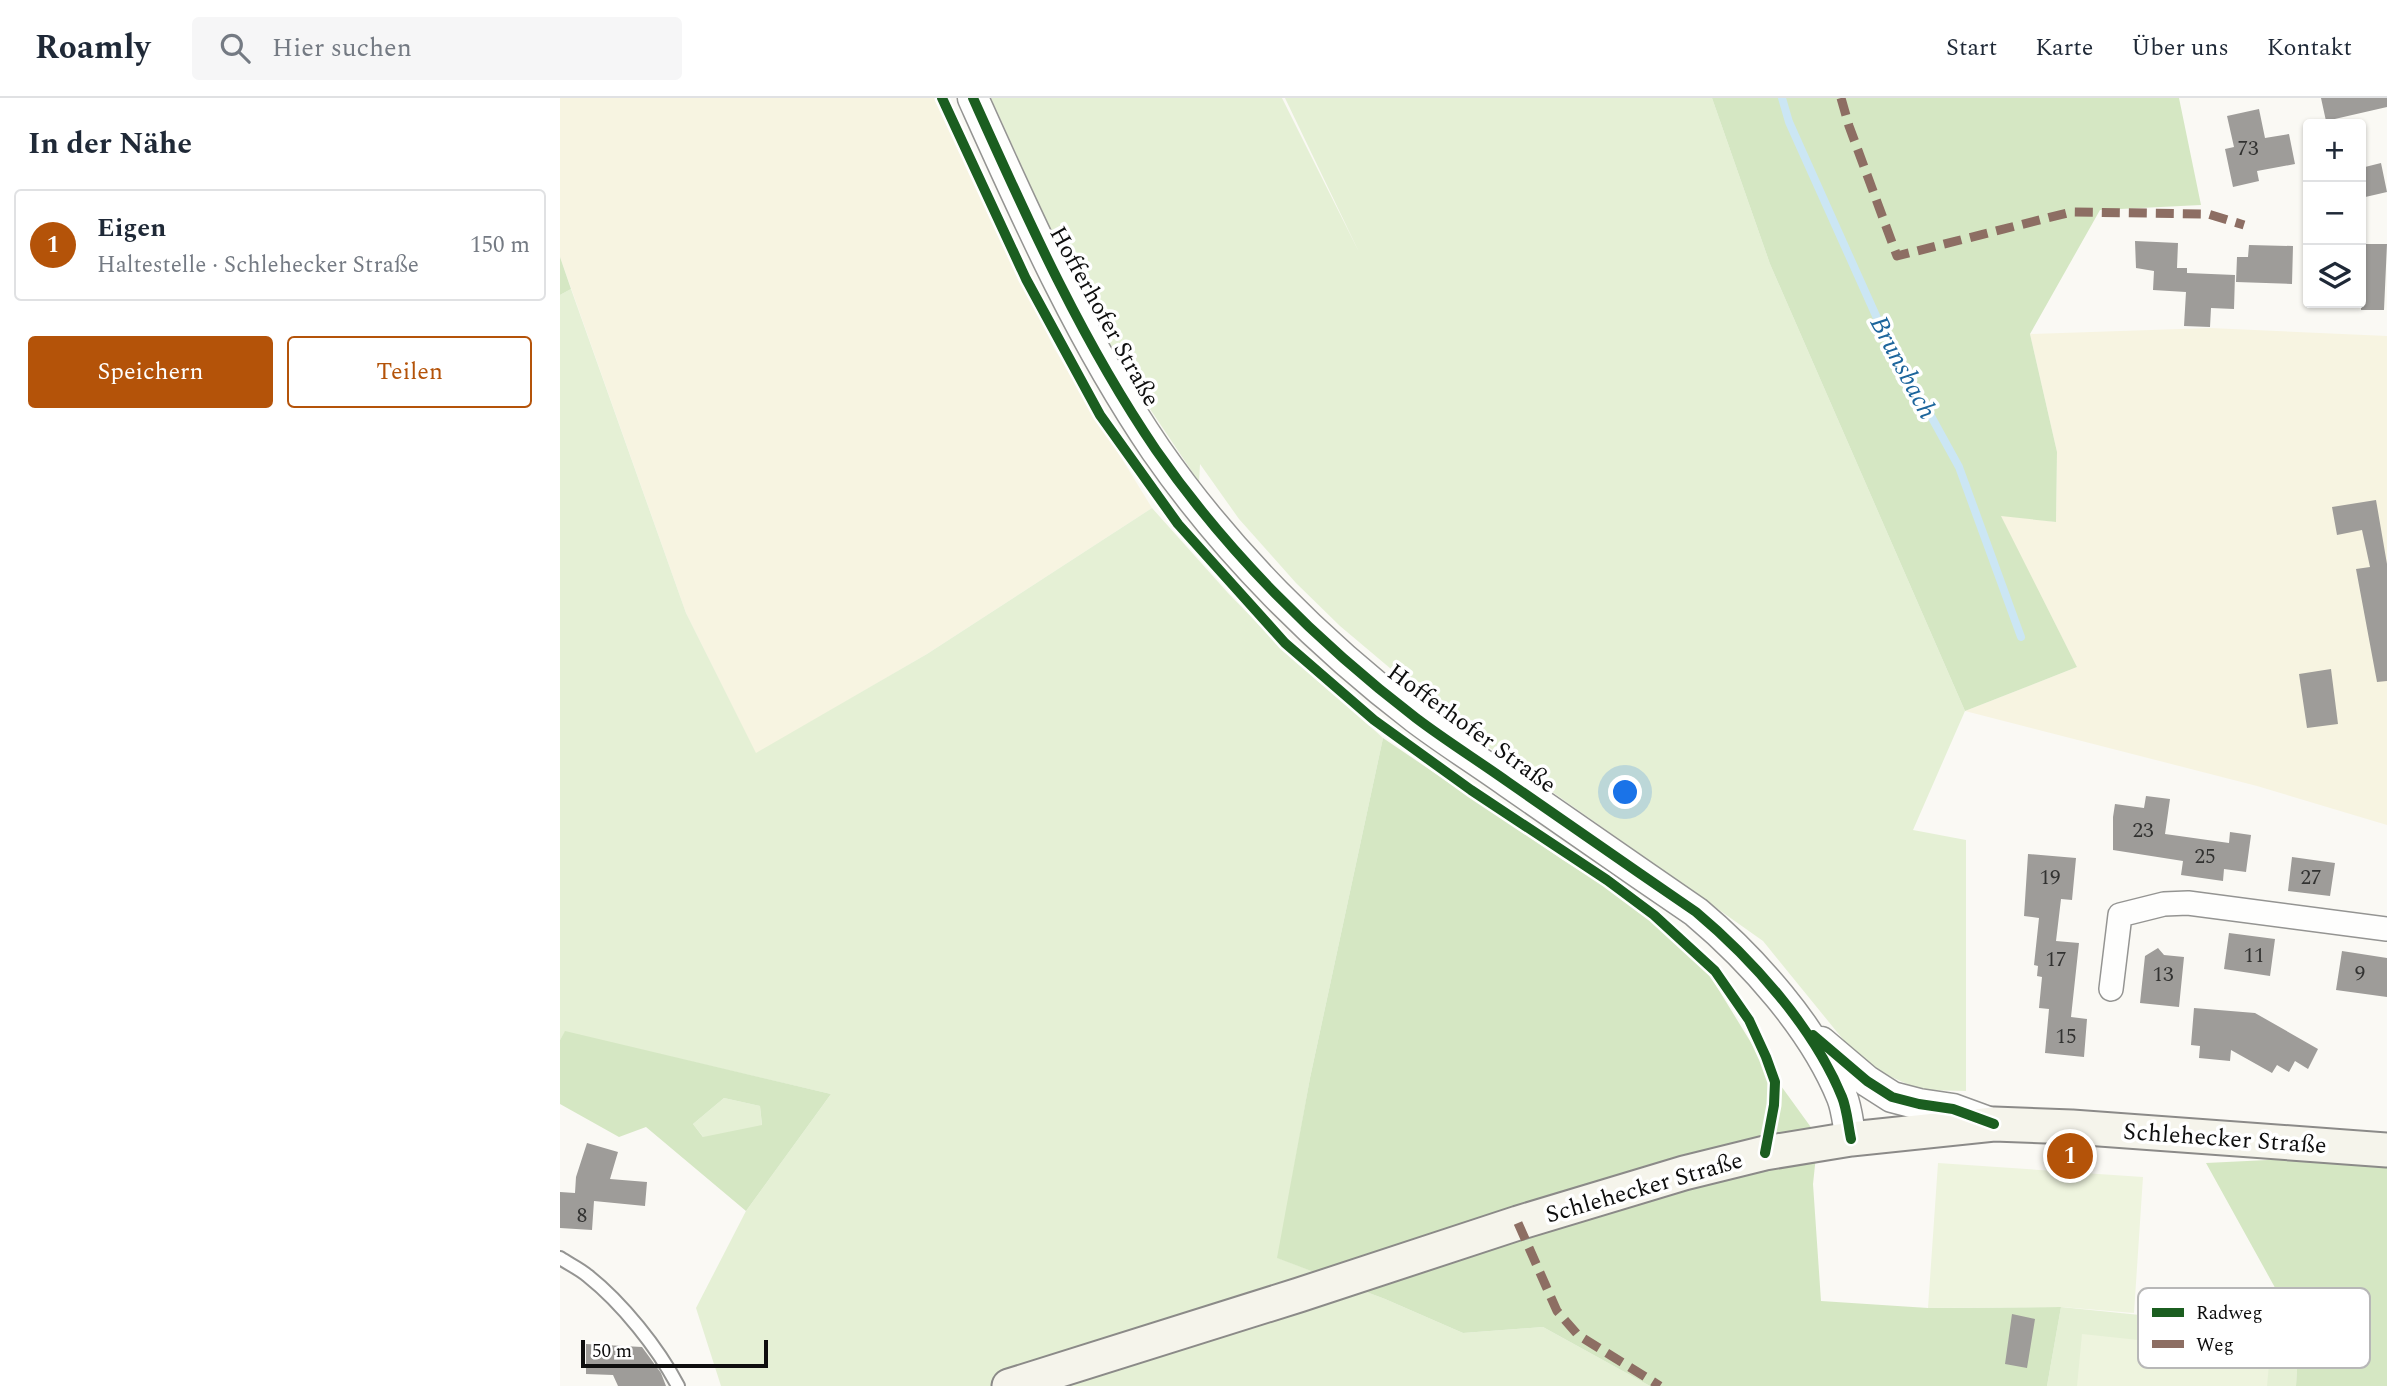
<!DOCTYPE html>
<html lang="de">
<head>
<meta charset="utf-8">
<style>
  body { margin:0; font-family:Spectral,serif; background:#f6f6f7; color:#1f2937 }
  .controls { position:absolute; right:21px; top:21px; display:grid; overflow:hidden; border-radius:7px; box-shadow:0 2px 5px #0004 }
  .controls button { width:63px; height:63px; display:grid; place-items:center; padding:0; border:0; border-bottom:2px solid #e0e1e3; background:#fff; color:#1f2937; font:35px sans-serif }
  .scale { position:absolute; left:21px; bottom:18px; width:187px; box-sizing:border-box; padding-left:7px; border:4px solid #0e0e0e; border-top:0; font-size:19px; line-height:24px; white-space:nowrap; color:#0e0e0e; -webkit-text-stroke:5px #fff; paint-order:stroke }
  .you { position:absolute; left:1066px; top:695px; width:24px; height:24px; margin:-18px; border:5px solid #fff; border-radius:50%; background:#1a73e8; box-shadow:0 0 0 10px #1a73e833 }
  .badge { display:grid; place-items:center; width:46px; height:46px; border-radius:50%; background:#b45309; color:#fff; font-size:23px; font-weight:700 }
  .pin { position:absolute; translate:-50% -50%; border:4px solid #fff; box-shadow:0 2px 7px #0006 }
  .list { margin:0; padding:0; list-style:none }
  h2 { display:flex; justify-content:space-between; align-items:center; height:91px; margin:0; padding:0 28px; font-size:30px }
  h2 small { font-size:23px; font-weight:400; color:#747a83 }
  .list li { display:grid; grid-template-columns:46px 1fr auto; gap:21px; align-items:center; box-sizing:border-box; height:112px; margin:0 14px 14px; padding:0 14px; border:2px solid #e0e1e3; border-radius:7px }
  .list b { display:block; font-size:26px; white-space:nowrap }
  .list p { margin:0; font-size:23px; white-space:nowrap; color:#747a83 }
  .list em { font-size:23px; font-style:normal; color:#747a83 }
  .actions { display:flex; gap:14px; padding:21px 28px }
  .actions a { flex:1; padding:16px 0; border:2px solid #b45309; border-radius:7px; text-align:center; font-size:24px; color:#b45309 }
  .actions .main { background:#b45309; color:#fff }
  .icon { flex:none; width:38px; height:38px; fill:none; stroke:currentColor; stroke-width:2; stroke-linecap:round; stroke-linejoin:round }
  .map { position:relative; flex:none; width:1827px; height:1288px; overflow:hidden }
  header { display:flex; align-items:center; gap:42px; box-sizing:border-box; height:98px; padding:0 35px; background:#fff; border-bottom:2px solid #e0e1e3 }
  header strong { font-size:33px }
  nav { display:flex; gap:38px; margin-inline-start:auto; font-size:24px }
  .search { width:490px; height:63px; background:#f6f6f7; display:flex; align-items:center; gap:18px; box-sizing:border-box; padding:0 24px; border-radius:7px; color:#747a83; font-size:26px }
  main { display:flex }
  aside { flex:1; background:#fff }
  .map>svg:first-child { display:block }
  .farmland { fill:#f7f4e1 }
  .green { fill:#e5f0d5 }
  .forest { fill:#d5e7c3; fill-rule:evenodd }
  .pitch { fill:#eef4de }
  .lines { fill:none; stroke-linecap:round; stroke-linejoin:round }
  .stream { stroke:#cbe6f4; stroke-width:8 }
  .building { fill:#9e9c99 }
  .service-casing { stroke:#949492; stroke-width:16 }
  .minor-casing { stroke:#949492; stroke-width:26 }
  .tertiary-casing { stroke:#949492; stroke-width:33 }
  .secondary-casing { stroke:#8b8a88; stroke-width:37 }
  .service { stroke:#fefefd; stroke-width:12 }
  .minor { stroke:#fefefd; stroke-width:23 }
  .tertiary { stroke:#fefefd; stroke-width:30 }
  .secondary { stroke:#f5f4eb; stroke-width:33 }
  .quiet { stroke:#8d6e63; stroke-width:9; stroke-dasharray:18 9; stroke-linecap:butt }
  .cycleway-casing { stroke:#fff; stroke-width:15 }
  .cycleway { stroke:#1b5e20; stroke-width:10 }
  .labels { text-anchor:middle; stroke-width:7; stroke-linejoin:round; paint-order:stroke }
  .number-label { font-size:21px; fill:#323231 }
  .street-label { font-size:24px; fill:#0e0e0e; stroke:#fff }
  .water-label { font-size:26px; font-style:italic; fill:#1c659c; stroke:#fff }
  .key { fill:#fff; stroke:#b7b7b7; stroke-width:2 }
  .key-label { font-size:19px; fill:#0e0e0e }
</style>
</head>
<body>
<header>
<strong>Roamly</strong>
<div class="search"><svg class="icon" aria-label="search" viewBox="0 0 24 24"><circle cx="10" cy="10" r="6"/><path d="M15 15l6 6"/></svg>Hier suchen</div>
<nav><a>Start</a><a>Karte</a><a>Über uns</a><a>Kontakt</a></nav>
</header>
<main>
<aside>
<h2>In der Nähe<small></small></h2>
<ul class="list">
<li><span class="badge">1</span><div><b>Eigen</b><p>Haltestelle · Schlehecker Straße</p></div><em>150 m</em></li>
</ul>
<div class="actions"><a class="main">Speichern</a><a>Teilen</a></div>
</aside>
<div class="map">
<svg width="1827" height="1288" viewBox="0 0 1827 1288">
  <rect width="100%" height="100%" fill="#faf9f4"/>
  <path class="farmland" d="M 0,0 L 375,0 L 494,250 L 592,410 L 367,556 L 196,656 L 126,515 L 0,159 Z
    M 1650,230 L 1827,238 L 1827,727 L 1697,688 L 1405,613 L 1517,569 L 1440,417 L 1496,424 L 1497,354 L 1470,236 Z"/>
  <path class="green" d="M 431,0 L 722,0 L 799,154 L 725,0 L 1152,0 L 1210,166 L 1405,613 L 1353,732 L 1406,742 L 1406,993 L 1360,992 L 1303,966 L 1203,843 L 930,650 L 850,587 L 780,528 L 736,485 L 679,421 L 640,366 L 639,384 L 533,226 Z
    M 11,191 L 126,515 L 196,655 L 367,556 L 592,410 L 668,495 L 707,535 L 823,640 L 750,980 L 718,1160 L 825,1201 L 903,1235 L 983,1229 L 1090,1288 L 161,1288 L 136,1210 L 186,1113 L 271,996 L 5,934 L 0,942 L 0,197 Z
    M 164,1000 L 200,1008 L 202,1028 L 144,1040 L 133,1026 Z
    M 1501,1209 L 1739,1233 L 1736,1288 L 1487,1288 Z"/>
  <path class="forest" d="M 1152,0 L 1619,0 L 1641,107 L 1540,112 L 1470,236 L 1497,354 L 1496,424 L 1441,418 L 1517,569 L 1405,613 L 1210,166 Z
    M 0,159 L 11,191 L 0,197 Z
    M 823,640 L 1003,762 L 1054,794 L 1120,845 L 1149,876 L 1198,956 L 1258,1039 L 1253,1086 L 1261,1203 L 1368,1210 L 1501,1209 L 1487,1288 L 1090,1288 L 983,1229 L 903,1235 L 825,1201 L 717,1160 L 750,980 Z
    M 5,933 L 271,996 L 186,1113 L 86,1029 L 59,1039 L 0,1006 L 0,942 ZM 164,1000 L 200,1008 L 202,1027 L 143,1039 L 133,1026 Z
    M 1827,1056 L 1827,1288 L 1736,1288 L 1739,1233 L 1646,1065 Z"/>
  <path class="pitch" d="M 1378,1065 L 1583,1079 L 1574,1215 L 1501,1209 L 1368,1210 Z
    M 1522,1236 L 1710,1256 L 1707,1288 L 1517,1288 Z"/>
  <g class="lines">
    <path class="stream" d="M 1222,0 L 1229,24 L 1317,220 L 1399,369 L 1461,539"/>
  </g>
  <path class="building" d="M 1761,0 L 1827,0 L 1827,9 L 1766,23 Z
    M 1699,11 L 1705,40 L 1729,36 L 1735,66 L 1697,73 L 1699,83 L 1673,89 L 1665,51 L 1674,49 L 1667,18 Z
    M 1821,65 L 1827,94 L 1801,100 L 1801,70 Z
    M 1575,143 L 1618,145 L 1617,170 L 1627,170 L 1627,175 L 1675,177 L 1674,211 L 1651,210 L 1650,229 L 1624,228 L 1626,194 L 1593,192 L 1594,173 L 1576,170 Z
    M 1801,146 L 1827,146 L 1824,212 L 1801,212 Z
    M 1689,147 L 1733,148 L 1732,186 L 1676,184 L 1677,159 L 1688,159 Z
    M 1816,402 L 1827,466 L 1827,583 L 1817,584 L 1796,471 L 1810,469 L 1802,432 L 1777,437 L 1772,409 Z
    M 1771,571 L 1778,626 L 1747,630 L 1739,576 Z
    M 1586,698 L 1610,701 L 1605,736 L 1669,745 L 1670,734 L 1691,737 L 1686,774 L 1664,771 L 1663,783 L 1621,777 L 1623,763 L 1553,752 L 1553,719 L 1555,706 L 1584,710 Z
    M 1468,756 L 1516,760 L 1512,802 L 1501,801 L 1496,843 L 1519,845 L 1511,919 L 1527,921 L 1524,959 L 1485,955 L 1489,911 L 1479,910 L 1482,879 L 1477,878 L 1478,868 L 1474,867 L 1479,820 L 1464,818 Z
    M 1732,759 L 1775,765 L 1770,798 L 1728,793 Z
    M 1669,835 L 1715,841 L 1710,878 L 1664,871 Z
    M 1598,850 L 1604,857 L 1624,859 L 1619,909 L 1580,905 L 1585,858 Z
    M 1782,853 L 1827,860 L 1827,899 L 1776,892 Z
    M 1634,910 L 1695,915 L 1758,951 L 1748,971 L 1735,963 L 1729,974 L 1717,967 L 1712,975 L 1671,952 L 1670,963 L 1639,960 L 1640,948 L 1631,947 Z
    M 27,1045 L 58,1054 L 50,1081 L 87,1084 L 85,1108 L 34,1103 L 32,1132 L 0,1130 L 0,1094 L 15,1095 L 16,1079 Z
    M 1452,1216 L 1475,1221 L 1467,1270 L 1445,1266 Z
    M 26,1246 L 82,1249 L 101,1275 L 106,1288 L 58,1288 L 53,1277 L 26,1276 Z"/>
  <g class="lines">
    <defs>
      <path id="service" d="M 0,1160 C 9,1166 20,1171 28,1178 C 62,1205 98,1250 118,1288"/>
      <path id="minor" d="M 1551,891 L 1560,817 L 1604,806 L 1628,805 L 1827,831"/>
      <path id="tertiary" d="M 413,0 C 467,120 521,242 596,352 C 666,453 758,545 856,620 C 885,642 917,662 948,684 C 1010,727 1073,771 1136,814 C 1192,861 1254,930 1282,999 C 1287,1011 1288,1027 1291,1041
        M 1261,944 L 1307,983 L 1332,999 L 1359,1006 L 1393,1011 L 1434,1026"/>
      <path id="secondary" d="M 449,1288 L 739,1197 L 958,1125 L 1124,1075 L 1205,1055 L 1291,1041 L 1434,1026 L 1512,1029 L 1827,1052"/>
    </defs>
    <use href="#service" class="service-casing"/>
    <use href="#minor" class="minor-casing"/>
    <use href="#tertiary" class="tertiary-casing"/>
    <use href="#secondary" class="secondary-casing"/>
    <use href="#service" class="service"/>
    <use href="#minor" class="minor"/>
    <use href="#tertiary" class="tertiary"/>
    <use href="#secondary" class="secondary"/>
    <path class="quiet" d="M 1281,0 L 1289,28 L 1337,158 L 1511,114 L 1648,116 L 1684,127
      M 958,1125 L 997,1213 L 1018,1237 L 1100,1288"/>
    <defs>
      <path id="cycleway" d="M 382,0 L 466,181 L 540,317 L 618,426 L 725,545 L 814,622 L 911,692 L 1047,782 L 1094,817 L 1155,873 L 1189,922 L 1206,959 L 1215,984 L 1214,1007 L 1205,1055
        M 413,0 C 467,120 521,242 596,352 C 666,453 758,545 856,620 C 885,642 917,662 948,684 C 1010,727 1073,771 1136,814 C 1192,861 1254,930 1282,999 C 1287,1011 1288,1027 1291,1041
        M 1253,937 L 1307,983 L 1332,999 L 1359,1006 L 1393,1011 L 1434,1026"/>
    </defs>
    <use href="#cycleway" class="cycleway-casing"/>
    <use href="#cycleway" class="cycleway"/>
  </g>
  <g class="labels">
    <g class="number-label">
      <text x="1688" y="57">73</text>
      <text x="1583" y="739">23</text>
      <text x="1645" y="765">25</text>
      <text x="1490" y="786">19</text>
      <text x="1751" y="786">27</text>
      <text x="1694" y="864">11</text>
      <text x="1496" y="868">17</text>
      <text x="1800" y="882">9</text>
      <text x="1603" y="883">13</text>
      <text x="1506" y="945">15</text>
      <text x="22" y="1124">8</text>
    </g>
    <g class="street-label">
      <text transform="translate(545 218) rotate(61)" y="8">Hofferhofer Straße</text>
      <text transform="translate(912 630) rotate(36)" y="8">Hofferhofer Straße</text>
      <text transform="translate(1665 1040) rotate(4)" y="8">Schlehecker Straße</text>
      <text transform="translate(1084 1089) rotate(-16)" y="8">Schlehecker Straße</text>
    </g>
    <g class="water-label">
      <text transform="translate(1344 269) rotate(62)" y="9">Brunsbach</text>
    </g>
  </g>
  <rect x="1578" y="1190" width="232" height="80" rx="10" class="key"/>
  <rect x="1592" y="1210" width="32" height="9" fill="#1b5e20"/>
  <rect x="1592" y="1242" width="32" height="8" fill="#8d6e63"/>
  <g class="key-label">
    <text x="1636" y="1221">Radweg</text>
    <text x="1636" y="1253">Weg</text>
  </g>
</svg>
<div class="controls">
<button>+</button>
<button>−</button>
<button><svg class="icon" aria-label="layers" viewBox="0 0 24 24"><path d="M12 4l9 5-9 5-9-5zM3 14l9 5 9-5"/></svg></button>
</div>
<div class="scale">50 m</div>
<div class="you"></div>
<div class="pin badge" style="left:1510px;top:1058px">1</div>
</div>
</main>
</body>
</html>
